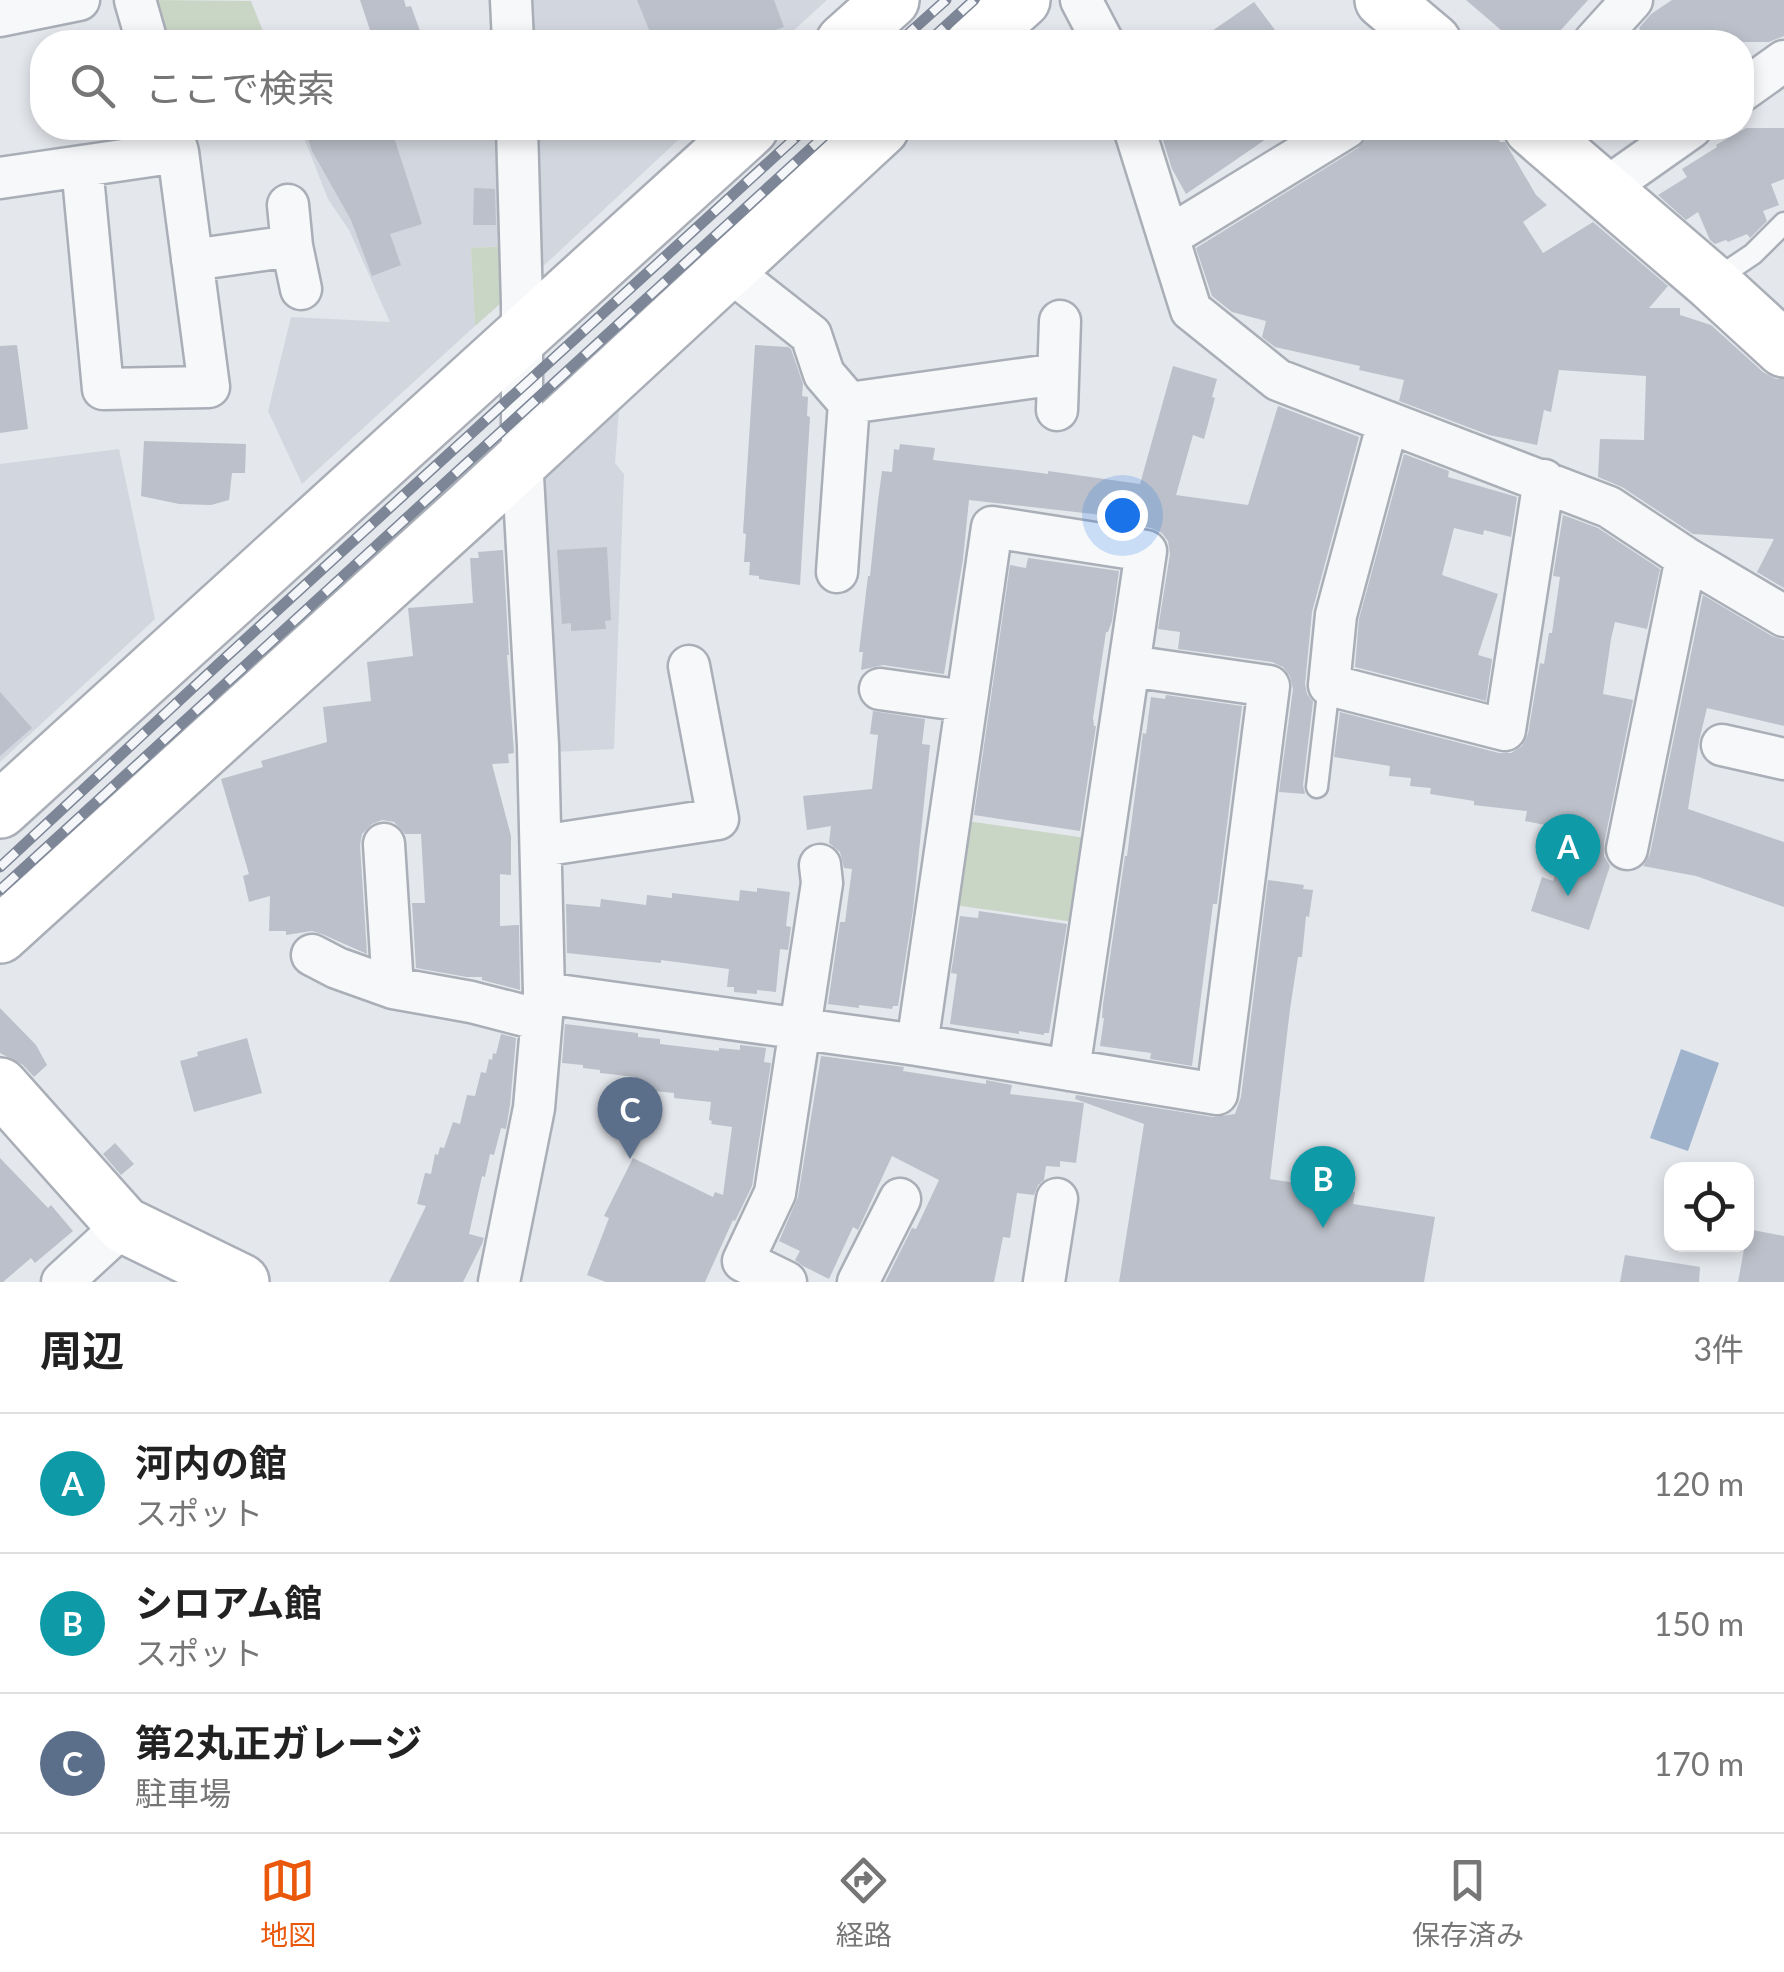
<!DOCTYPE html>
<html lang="ja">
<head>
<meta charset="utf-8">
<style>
  body { margin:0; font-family:Lato,"Noto Sans JP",sans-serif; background:#f2f2f2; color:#222 }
  .controls { position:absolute; right:30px; bottom:30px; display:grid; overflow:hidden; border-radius:20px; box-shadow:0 5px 15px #0003 }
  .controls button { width:90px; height:90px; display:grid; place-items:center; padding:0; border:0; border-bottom:2px solid #e0e0e0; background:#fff; color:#222; font:50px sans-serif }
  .you { position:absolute; left:1122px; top:515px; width:35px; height:35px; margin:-25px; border:8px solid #fff; border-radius:50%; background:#1a73e8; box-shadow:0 0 0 15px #1a73e833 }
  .badge { display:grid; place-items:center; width:65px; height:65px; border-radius:50%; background:#ea580c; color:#fff; font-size:32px; font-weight:700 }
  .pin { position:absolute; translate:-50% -82px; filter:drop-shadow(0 2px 5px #0008) }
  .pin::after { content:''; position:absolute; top:52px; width:35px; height:30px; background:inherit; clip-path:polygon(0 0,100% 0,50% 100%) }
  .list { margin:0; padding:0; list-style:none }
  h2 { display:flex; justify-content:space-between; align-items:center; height:130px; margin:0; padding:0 40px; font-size:42px }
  h2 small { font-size:32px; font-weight:400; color:#767676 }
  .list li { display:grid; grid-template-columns:65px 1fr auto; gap:30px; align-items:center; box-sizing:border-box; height:140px; padding:0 40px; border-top:2px solid #e0e0e0 }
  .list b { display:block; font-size:38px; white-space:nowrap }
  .list p { margin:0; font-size:32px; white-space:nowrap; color:#767676 }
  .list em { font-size:32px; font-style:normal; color:#767676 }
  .icon { flex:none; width:55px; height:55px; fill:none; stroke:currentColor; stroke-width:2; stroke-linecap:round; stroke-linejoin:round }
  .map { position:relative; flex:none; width:1784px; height:1282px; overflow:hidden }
  .search { position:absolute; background:#fff; box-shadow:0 5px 15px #0003; left:30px; right:30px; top:30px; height:110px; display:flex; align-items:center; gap:25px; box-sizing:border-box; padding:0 35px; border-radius:40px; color:#767676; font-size:38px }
  .sheet { height:550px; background:#fff }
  nav { display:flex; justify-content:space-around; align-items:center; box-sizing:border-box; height:140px; border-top:2px solid #e0e0e0; background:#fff; font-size:28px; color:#767676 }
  nav a { display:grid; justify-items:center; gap:5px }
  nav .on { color:#ea580c }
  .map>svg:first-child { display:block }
  .built { fill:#d2d6de }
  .green { fill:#c9d6c5 }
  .water { fill:#9fb4cc }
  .building { fill:#bbc0ca }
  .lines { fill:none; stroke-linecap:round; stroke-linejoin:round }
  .lane-casing { stroke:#a9aeb7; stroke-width:25 }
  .street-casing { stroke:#a9aeb7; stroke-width:45 }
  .secondary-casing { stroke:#a9aeb7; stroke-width:60 }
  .lane { stroke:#f7f8fa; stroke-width:20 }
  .street { stroke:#f7f8fa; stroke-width:40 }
  .secondary { stroke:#fff; stroke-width:55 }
  .rail-casing { stroke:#7d8696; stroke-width:11 }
  .rail { stroke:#f4f6f9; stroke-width:8; stroke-dasharray:22; stroke-linecap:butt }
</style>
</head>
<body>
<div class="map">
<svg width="1784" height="1282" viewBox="0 0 1784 1282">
  <rect width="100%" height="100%" fill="#e4e7ec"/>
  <path class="built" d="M 526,0 L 827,0 L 781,42 L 528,42 Z
    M 300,128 L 504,128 L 506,246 L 471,248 L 475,326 L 302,484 L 268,411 L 291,317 L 390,322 L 349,230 L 328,199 Z
    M 532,128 L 691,128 L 536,273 Z
    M 619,410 L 615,463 L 624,474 L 614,749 L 555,752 L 537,485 Z
    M 119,449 L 155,619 L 0,762 L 0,464 Z"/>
  <path class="green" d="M 153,0 L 251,1 L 264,34 L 232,42 L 164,42 Z
    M 506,246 L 508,297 L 475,326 L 471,248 Z
    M 967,821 L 1086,838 L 1074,922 L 954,905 Z"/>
  <path class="water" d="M 1681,1049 L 1719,1063 L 1688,1151 L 1650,1138 Z"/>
  <path class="building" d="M 360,0 L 404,0 L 406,7 L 411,6 L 424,42 L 374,42 Z
    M 637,0 L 774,0 L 784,27 L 741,42 L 654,42 Z
    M 1466,0 L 1588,0 L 1550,42 L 1515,42 Z
    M 1672,0 L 1784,0 L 1784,36 L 1769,42 L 1648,42 L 1639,28 L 1651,14 Z
    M 1254,2 L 1284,42 L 1196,42 Z
    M 305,128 L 391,128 L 422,224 L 390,234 L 401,265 L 372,276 L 351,220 L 312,151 Z
    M 1183,128 L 1282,128 L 1186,194 L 1172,169 L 1163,140 Z
    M 1382,128 L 1491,128 L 1500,142 L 1505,142 L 1536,195 L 1547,205 L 1523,222 L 1543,253 L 1593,222 L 1668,286 L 1649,308 L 1680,308 L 1680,315 L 1711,325 L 1763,372 L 1776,379 L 1784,379 L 1784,588 L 1757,572 L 1774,539 L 1693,534 L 1622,487 L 1598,477 L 1600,439 L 1644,440 L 1646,376 L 1559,370 L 1551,412 L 1544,410 L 1537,445 L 1489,435 L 1399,401 L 1404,380 L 1359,370 L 1360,366 L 1275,347 L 1262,337 L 1266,321 L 1232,312 L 1212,296 L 1196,248 L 1358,148 L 1368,137 Z
    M 1746,128 L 1784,128 L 1784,179 L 1771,184 L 1779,205 L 1763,211 L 1767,221 L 1750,238 L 1747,234 L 1728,242 L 1726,240 L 1715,244 L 1710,240 L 1698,212 L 1686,220 L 1658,195 L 1687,177 L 1682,169 L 1717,147 L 1716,145 Z
    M 474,188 L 495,189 L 496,225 L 473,225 Z
    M 17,345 L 28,429 L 0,433 L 0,346 Z
    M 755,345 L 788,347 L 791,349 L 803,384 L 802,396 L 808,397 L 807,416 L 810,417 L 800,585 L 759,579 L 759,576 L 749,575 L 750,562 L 744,562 L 746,534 L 743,533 Z
    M 1173,366 L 1217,379 L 1212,397 L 1215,398 L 1204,439 L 1193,435 L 1176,495 L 1248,505 L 1278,406 L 1359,437 L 1312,612 L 1305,684 L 1307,694 L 1313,702 L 1303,785 L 1305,794 L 1279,792 L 1293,689 L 1290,676 L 1283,667 L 1272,662 L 1178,649 L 1180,632 L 1158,629 L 1170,554 L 1168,541 L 1162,533 L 1151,528 L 1119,523 L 1120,517 L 969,500 L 963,559 L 944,674 L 883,665 L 861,670 L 863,652 L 859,652 L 868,576 L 870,576 L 878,501 L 882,471 L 892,472 L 894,449 L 899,450 L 900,444 L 935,448 L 933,460 L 1034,472 L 1048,474 L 1048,471 L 1140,484 Z
    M 144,441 L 246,444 L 245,473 L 232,473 L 229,500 L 211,505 L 179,504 L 141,496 Z
    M 1404,454 L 1449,471 L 1448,477 L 1517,497 L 1511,537 L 1484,530 L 1483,535 L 1454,528 L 1442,575 L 1498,594 L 1478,655 L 1492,659 L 1486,701 L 1355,667 L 1359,619 Z
    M 1563,515 L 1598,528 L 1660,569 L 1647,629 L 1615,622 L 1611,639 L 1603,694 L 1633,700 L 1604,844 L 1604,856 L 1610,866 L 1589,930 L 1531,911 L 1542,877 L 1553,881 L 1570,830 L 1525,821 L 1527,811 L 1474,805 L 1474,801 L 1430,794 L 1431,788 L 1410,786 L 1411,778 L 1389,776 L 1390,766 L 1334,757 L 1340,712 L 1499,753 L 1511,753 L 1522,746 L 1528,734 L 1540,663 L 1544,664 L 1549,633 L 1552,633 L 1560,577 L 1553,576 Z
    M 607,547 L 611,620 L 605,621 L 606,629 L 571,631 L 571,623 L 562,624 L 557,550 Z
    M 503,550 L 509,655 L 507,655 L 514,753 L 508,754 L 509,763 L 492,764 L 511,836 L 511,875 L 500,874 L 500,926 L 519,925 L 520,990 L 482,980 L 482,977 L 467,977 L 416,968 L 412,903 L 425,903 L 421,834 L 405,834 L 394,822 L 382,820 L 372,824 L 362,834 L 360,845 L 367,954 L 322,934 L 312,931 L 286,935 L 286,931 L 269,931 L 270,896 L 249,902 L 243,876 L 249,874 L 221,779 L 263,767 L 261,761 L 327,742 L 323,707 L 371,701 L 367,662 L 413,656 L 408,608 L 473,603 L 470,558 L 479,558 L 478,552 Z
    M 1028,558 L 1119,571 L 1112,621 L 1108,632 L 1106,632 L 1093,718 L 1094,726 L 1096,726 L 1080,831 L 974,815 L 1010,565 L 1026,568 Z
    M 1703,595 L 1772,636 L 1784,640 L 1784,726 L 1707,708 L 1699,741 L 1688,809 L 1784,842 L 1784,907 L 1696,876 L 1643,866 L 1650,854 Z
    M 0,692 L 32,728 L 0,756 Z
    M 1166,695 L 1242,706 L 1217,904 L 1213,904 L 1192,1066 L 1150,1059 L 1151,1053 L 1100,1046 L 1104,1018 L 1102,1018 L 1103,1004 L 1125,856 L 1127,856 L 1143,733 L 1146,734 L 1151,697 L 1165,699 Z
    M 873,711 L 925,719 L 922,744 L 930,745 L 913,910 L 898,1006 L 893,1006 L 892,1009 L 859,1005 L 859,1008 L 828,1004 L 840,922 L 845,922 L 852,869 L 844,868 L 840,852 L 829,843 L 831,826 L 807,830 L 803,796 L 872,789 L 878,735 L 870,734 Z
    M 1268,880 L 1304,885 L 1303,889 L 1313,890 L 1309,917 L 1306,916 L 1302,957 L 1298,957 L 1290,1009 L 1270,1179 L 1355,1192 L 1353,1204 L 1435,1217 L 1424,1282 L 1119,1282 L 1144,1124 L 1075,1099 L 1076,1095 L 1213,1117 L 1235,1114 L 1241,1097 Z
    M 757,888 L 790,892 L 786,926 L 791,927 L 788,950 L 780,949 L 776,992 L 757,990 L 757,994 L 734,992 L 734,987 L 727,987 L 729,969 L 661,960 L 661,963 L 567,953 L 566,904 L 600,907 L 601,899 L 646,905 L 647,895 L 672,898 L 672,893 L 739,901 L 740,890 L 757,892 Z
    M 979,911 L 1067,924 L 1049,1033 L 1044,1033 L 1044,1035 L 1019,1031 L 1019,1034 L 950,1024 L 957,974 L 951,973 L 960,916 L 978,918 Z
    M 0,1008 L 36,1045 L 47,1065 L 34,1077 L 23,1065 L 0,1053 Z
    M 565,1024 L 638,1033 L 638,1037 L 660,1039 L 660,1044 L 719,1051 L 719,1048 L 740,1050 L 740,1045 L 766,1048 L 764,1062 L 771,1063 L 752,1186 L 735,1221 L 733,1220 L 705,1282 L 606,1282 L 587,1275 L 609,1218 L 604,1216 L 633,1158 L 713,1197 L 715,1192 L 723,1195 L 732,1127 L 711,1124 L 712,1121 L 709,1120 L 711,1102 L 674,1098 L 674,1093 L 635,1089 L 636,1077 L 600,1073 L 600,1070 L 583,1068 L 583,1065 L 562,1063 Z
    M 501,1034 L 516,1038 L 510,1105 L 506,1129 L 501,1128 L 494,1155 L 490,1154 L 485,1177 L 482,1176 L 469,1234 L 484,1238 L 482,1244 L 463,1282 L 389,1282 L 426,1206 L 417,1204 L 425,1173 L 431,1174 L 435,1154 L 438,1155 L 440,1147 L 444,1148 L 453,1122 L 460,1124 L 467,1095 L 475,1096 L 481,1072 L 486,1073 L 489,1059 L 492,1060 L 493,1053 L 496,1054 Z
    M 247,1038 L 262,1093 L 194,1112 L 180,1061 L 198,1056 L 197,1052 Z
    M 821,1056 L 904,1067 L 903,1071 L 986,1084 L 986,1080 L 1012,1085 L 1010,1094 L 1084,1103 L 1076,1163 L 1060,1161 L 1060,1167 L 1046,1166 L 1044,1180 L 1038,1185 L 1034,1195 L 1017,1193 L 1010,1238 L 1003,1237 L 994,1282 L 885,1282 L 912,1228 L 916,1229 L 939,1180 L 892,1156 L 858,1230 L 853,1227 L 829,1279 L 803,1266 L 795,1260 L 800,1251 L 779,1241 L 798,1197 Z
    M 115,1143 L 134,1164 L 121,1175 L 103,1154 Z
    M 0,1158 L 48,1208 L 51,1205 L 73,1231 L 35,1263 L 31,1258 L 3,1282 L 0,1282 Z
    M 1747,1229 L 1784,1236 L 1784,1282 L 1738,1282 L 1745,1244 L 1746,1244 Z
    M 1625,1255 L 1700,1267 L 1699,1282 L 1620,1282 Z"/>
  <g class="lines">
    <defs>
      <path id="lane" d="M 1713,281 L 1753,254 L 1784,223
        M 1317,787 L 1329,685"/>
      <path id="street" d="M 135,0 L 147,42
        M 511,0 L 513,42
        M 1081,0 L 1103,42
        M 0,16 L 79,0
        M 1594,42 L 1632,0
        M 1742,91 L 1784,61
        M 1134,128 L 1191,310 L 1278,380 L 1609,507 L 1686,558 L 1784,616
        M 82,166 L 103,389 L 209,387 L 178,152 L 171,128
        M 0,178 L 178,152
        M 1603,190 L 1691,128
        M 288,205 L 292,246 L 301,289
        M 1168,237 L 1346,128
        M 192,260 L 292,246
        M 726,268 L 811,335 L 824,374 L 849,403 L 837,572
        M 849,403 L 1058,374
        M 1057,410 L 1060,321
        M 1388,422 L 1336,615 L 1329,685 L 1505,730 L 1544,480
        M 880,689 L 965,701
        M 1722,745 L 1784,759
        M 384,844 L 393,988
        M 541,846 L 718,819 L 689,666
        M 1627,849 L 1686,558
        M 312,955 L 337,968 L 393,988 L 471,1002 L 541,1020
        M 544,993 L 917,1045 L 1217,1094 L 1269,686 L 1130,666
        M 917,1045 L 992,527 L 1146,551 L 1069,1070
        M 62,1282 L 124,1225
        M 499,1282 L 534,1108 L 544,993 L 538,745 L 522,458 L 522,303 L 517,128
        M 786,1282 L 743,1261 L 775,1193 L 822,883 L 820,865
        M 858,1282 L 900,1199
        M 1044,1282 L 1057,1199"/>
      <path id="secondary" d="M 1383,0 L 1433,42
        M 844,42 L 891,0
        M 975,42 L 1022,0
        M 1532,128 L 1711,282 L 1784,349
        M 0,810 L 750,128
        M 0,935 L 470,508 L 881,128
        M 0,1086 L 124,1225 L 241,1282"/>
    </defs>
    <use href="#lane" class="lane-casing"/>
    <use href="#street" class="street-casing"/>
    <use href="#secondary" class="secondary-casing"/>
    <use href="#lane" class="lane"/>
    <use href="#street" class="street"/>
    <use href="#secondary" class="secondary"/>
    <defs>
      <path id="rail" d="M 899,42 L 946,0
        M 928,42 L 974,0
        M 0,867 L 225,658 L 806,128
        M 0,890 L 833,128"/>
    </defs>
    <use href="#rail" class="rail-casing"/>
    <use href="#rail" class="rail"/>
  </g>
</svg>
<div class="controls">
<button><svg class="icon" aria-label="locate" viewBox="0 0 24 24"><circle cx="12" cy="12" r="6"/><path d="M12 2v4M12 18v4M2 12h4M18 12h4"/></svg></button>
</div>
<div class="you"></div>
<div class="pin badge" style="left:1568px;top:896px;background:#0f9aa8">A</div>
<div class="pin badge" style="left:1323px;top:1228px;background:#0f9aa8">B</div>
<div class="pin badge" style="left:630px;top:1159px;background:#5c6f8a">C</div>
<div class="search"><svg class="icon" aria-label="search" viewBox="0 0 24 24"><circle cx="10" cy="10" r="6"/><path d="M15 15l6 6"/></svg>ここで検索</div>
</div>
<section class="sheet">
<h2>周辺<small>3件</small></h2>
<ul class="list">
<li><span class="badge" style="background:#0f9aa8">A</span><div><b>河内の館</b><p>スポット</p></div><em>120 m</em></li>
<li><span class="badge" style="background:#0f9aa8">B</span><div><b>シロアム館</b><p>スポット</p></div><em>150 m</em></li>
<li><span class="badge" style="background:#5c6f8a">C</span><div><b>第2丸正ガレージ</b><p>駐車場</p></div><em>170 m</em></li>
</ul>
</section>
<nav>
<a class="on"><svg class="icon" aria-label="map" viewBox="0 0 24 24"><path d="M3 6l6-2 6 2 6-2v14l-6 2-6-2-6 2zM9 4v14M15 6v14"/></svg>地図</a>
<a><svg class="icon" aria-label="directions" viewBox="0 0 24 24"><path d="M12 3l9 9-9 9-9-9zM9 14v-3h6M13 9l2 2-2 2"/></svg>経路</a>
<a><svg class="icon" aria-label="saved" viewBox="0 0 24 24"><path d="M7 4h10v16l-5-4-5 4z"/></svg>保存済み</a>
</nav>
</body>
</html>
